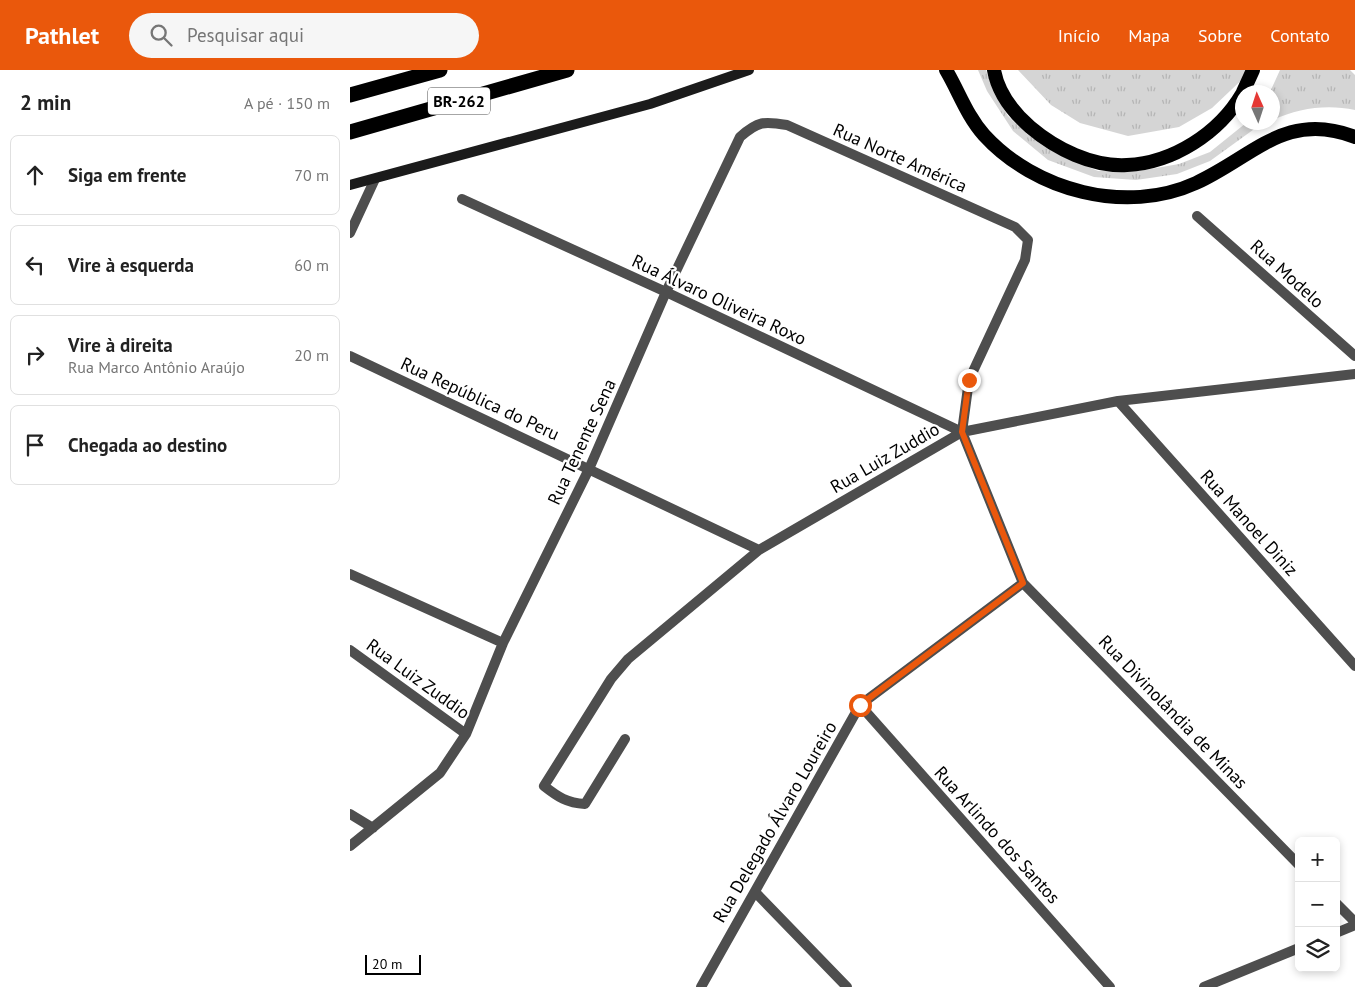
<!DOCTYPE html>
<html lang="pt">
<head>
<meta charset="utf-8">
<style>
  body { margin:0; font-family:"PT Sans",sans-serif; background:#f6f6f6; color:#222 }
  .controls { position:absolute; right:15px; bottom:15px; display:grid; overflow:hidden; border-radius:8px; box-shadow:0 2px 8px #0003 }
  .controls button { width:45px; height:45px; display:grid; place-items:center; padding:0; border:0; border-bottom:1px solid #e0e0e0; background:#fff; color:#222; font:25px sans-serif }
  .compass { position:absolute; left:885px; top:15px; width:45px; height:45px; border-radius:50%; background:#fff; box-shadow:0 2px 8px #0003; rotate:357deg }
  .scale { position:absolute; left:15px; bottom:12px; width:56px; box-sizing:border-box; padding-left:5px; border:2px solid #000; border-top:0; font-size:14px; line-height:18px; white-space:nowrap; color:#000; -webkit-text-stroke:4px #fff; paint-order:stroke }
  .stop { position:absolute; width:15px; height:15px; margin:-11px; border:4px solid #ea580c; border-radius:50%; background:#fff }
  .stop.end { background:#ea580c; border-color:#fff; box-shadow:0 1px 5px #0008 }
  .list { margin:0; padding:0; list-style:none }
  h2 { display:flex; justify-content:space-between; align-items:center; height:65px; margin:0; padding:0 20px; font-size:21px }
  h2 small { font-size:16px; font-weight:400; color:#767676 }
  .list li { display:grid; grid-template-columns:32px 1fr auto; gap:15px; align-items:center; box-sizing:border-box; height:80px; margin:0 10px 10px; padding:0 10px; border:1px solid #e0e0e0; border-radius:8px }
  .list b { display:block; font-size:19px; white-space:nowrap }
  .list p { margin:0; font-size:16px; white-space:nowrap; color:#767676 }
  .list em { font-size:16px; font-style:normal; color:#767676 }
  .icon { flex:none; width:28px; height:28px; fill:none; stroke:currentColor; stroke-width:2; stroke-linecap:round; stroke-linejoin:round }
  .map { position:relative; flex:none; width:1005px; height:917px; overflow:hidden }
  header { display:flex; align-items:center; gap:30px; box-sizing:border-box; height:70px; padding:0 25px; background:#ea580c; color:#fff }
  header strong { font-size:24px }
  nav { display:flex; gap:28px; margin-inline-start:auto; font-size:18px }
  .search { width:350px; height:45px; background:#f6f6f6; display:flex; align-items:center; gap:12px; box-sizing:border-box; padding:0 18px; border-radius:28px; color:#767676; font-size:19px }
  main { display:flex }
  aside { flex:1; background:#fff }
  .map>svg:first-child { display:block }
  .grass { fill:url(#grass-tufts) }
  .lines { fill:none; stroke-linecap:round; stroke-linejoin:round }
  .minor { stroke:#4e4e4e; stroke-width:10 }
  .secondary { stroke:#1b1b1b; stroke-width:10 }
  .trunk { stroke:#000; stroke-width:14 }
  .motorway { stroke:#000; stroke-width:15 }
  .route { stroke:#ea580c; stroke-width:6 }
  .labels { text-anchor:middle; stroke-width:4.5; stroke-linejoin:round; paint-order:stroke }
  .shield { fill:#fff; stroke:#4c4c4c; stroke-width:1 }
  .shield-label { font-size:16px; font-weight:bold; fill:#000 }
  .street-label { font-size:18px; fill:#000; stroke:#fff }
</style>
</head>
<body>
<header>
<strong>Pathlet</strong>
<div class="search"><svg class="icon" aria-label="search" viewBox="0 0 24 24"><circle cx="10" cy="10" r="6"/><path d="M15 15l6 6"/></svg>Pesquisar aqui</div>
<nav><a>Início</a><a>Mapa</a><a>Sobre</a><a>Contato</a></nav>
</header>
<main>
<aside>
<h2>2 min<small>A pé · 150 m</small></h2>
<ul class="list">
<li><svg class="icon" aria-label="ahead" viewBox="0 0 24 24"><path d="M12 20V5M6 11l6-6 6 6"/></svg><div><b>Siga em frente</b></div><em>70 m</em></li>
<li><svg class="icon" aria-label="left" viewBox="0 0 24 24"><path d="M17 20v-9H6M10 6l-5 5 5 5"/></svg><div><b>Vire à esquerda</b></div><em>60 m</em></li>
<li><svg class="icon" aria-label="right" viewBox="0 0 24 24"><path d="M7 20v-9h11M14 6l5 5-5 5"/></svg><div><b>Vire à direita</b><p>Rua Marco Antônio Araújo</p></div><em>20 m</em></li>
<li><svg class="icon" aria-label="arrive" viewBox="0 0 24 24"><path d="M6 21V4h12l-3 4 3 4H6"/></svg><div><b>Chegada ao destino</b></div></li>
</ul>
</aside>
<div class="map">
<svg width="1005" height="917" viewBox="0 0 1005 917">
  <defs>
    <pattern id="grass-tufts" width="24" height="20" patternUnits="userSpaceOnUse" patternTransform="scale(1.25)"><rect width="24" height="20" fill="#d5d5d5"/><path d="M3 7l-1-3M5 7V3M7 7l1-3M15 17l-1-3M17 17v-4M19 17l1-3" fill="none" stroke="#b5b5b5"/></pattern>
  </defs>
  <rect width="100%" height="100%" fill="#fff"/>
  <path class="grass" d="M 628,0 L 636,0 L 644,23 L 658,46 L 677,64 L 709,85 L 748,101 L 789,101 L 829,94 L 860,82 L 896,53 L 917,53 L 907,57 L 860,91 L 827,104 L 786,110 L 744,107 L 698,90 L 663,61 L 637,21 Z
    M 668,0 L 900,0 L 899,3 L 862,38 L 829,57 L 778,66 L 730,53 L 701,35 Z
    M 930,0 L 1000,0 L 1005,5 L 1005,40 C 977,34 949,38 923,50 L 922,22 L 920,22 Z"/>
  <g class="lines">
    <path class="minor" d="M 112,129 L 316,222 L 612,362
      M 847,146 L 1005,286
      M 0,163 L 25,109
      M 0,286 L 409,480
      M 768,331 L 1005,596
      M 0,504 L 153,573
      M 673,513 L 949,795
      M 0,580 L 116,664
      M 510,635 L 760,917
      M 275,669 L 235,734 C 217,733 208,727 194,716 L 261,609 L 278,589 L 409,480 L 612,362 L 768,331 L 1005,304
      M 0,744 L 23,758
      M 0,776 L 90,703 L 116,664 L 153,573 L 239,399 L 316,222 L 390,67 C 408,51 414,51 437,55 L 665,157 L 678,170 L 675,190 L 619,310 L 612,362 L 673,513 L 510,635 L 351,917
      M 405,822 L 497,917
      M 986,833 L 1005,852
      M 986,863 L 1005,855
      M 854,917 L 949,878"/>
    <path class="secondary" d="M 0,115 L 300,34 L 399,0"/>
    <path class="trunk" d="M 596,0 C 609,22 617,46 634,65 C 685,121 776,145 846,113 C 903,87 936,40 1005,67
      M 644,0 C 648,23 663,42 680,57 C 706,79 742,97 777,95 C 823,93 869,63 892,24
      M 893,22 L 903,0"/>
    <path class="motorway" d="M 0,25 L 90,0
      M 0,62 L 217,0"/>
  </g>
  <g class="lines">
    <path class="route" d="M 510,635 L 673,513 L 612,362 L 619,310"/>
  </g>
  <g class="labels">
    <rect class="shield" x="78" y="17.5" width="62" height="27" rx="4"/>
    <g class="shield-label">
      <text x="109" y="37">BR-262</text>
    </g>
    <g class="street-label">
      <text transform="translate(550 88) rotate(24)" y="6">Rua Norte América</text>
      <text transform="translate(937 204) rotate(42)" y="6">Rua Modelo</text>
      <text transform="translate(369 230) rotate(25)" y="6">Rua Álvaro Oliveira Roxo</text>
      <text transform="translate(130 329) rotate(25)" y="6">Rua República do Peru</text>
      <text transform="translate(232 372) rotate(-65)" y="6">Rua Tenente Sena</text>
      <text transform="translate(535 388) rotate(-30)" y="6">Rua Luiz Zuddio</text>
      <text transform="translate(899 453) rotate(48)" y="6">Rua Manoel Diniz</text>
      <text transform="translate(68 609) rotate(36)" y="6">Rua Luiz Zuddio</text>
      <text transform="translate(823 642) rotate(46)" y="6">Rua Divinolândia de Minas</text>
      <text transform="translate(425 752) rotate(-60)" y="6">Rua Delegado Álvaro Loureiro</text>
      <text transform="translate(647 765) rotate(48)" y="6">Rua Arlindo dos Santos</text>
    </g>
  </g>
</svg>
<div class="controls">
<button>+</button>
<button>−</button>
<button><svg class="icon" aria-label="layers" viewBox="0 0 24 24"><path d="M12 4l9 5-9 5-9-5zM3 14l9 5 9-5"/></svg></button>
</div>
<svg class="compass" viewBox="-18 -18 36 36"><path d="M0-13l5 13h-10z" fill="#e53935"/><path d="M0 13l5-13h-10z" fill="#767676"/></svg>
<div class="scale">20 m</div>
<div class="stop" style="left:510px;top:635px"></div>
<div class="stop end" style="left:619px;top:310px"></div>
</div>
</main>
</body>
</html>
